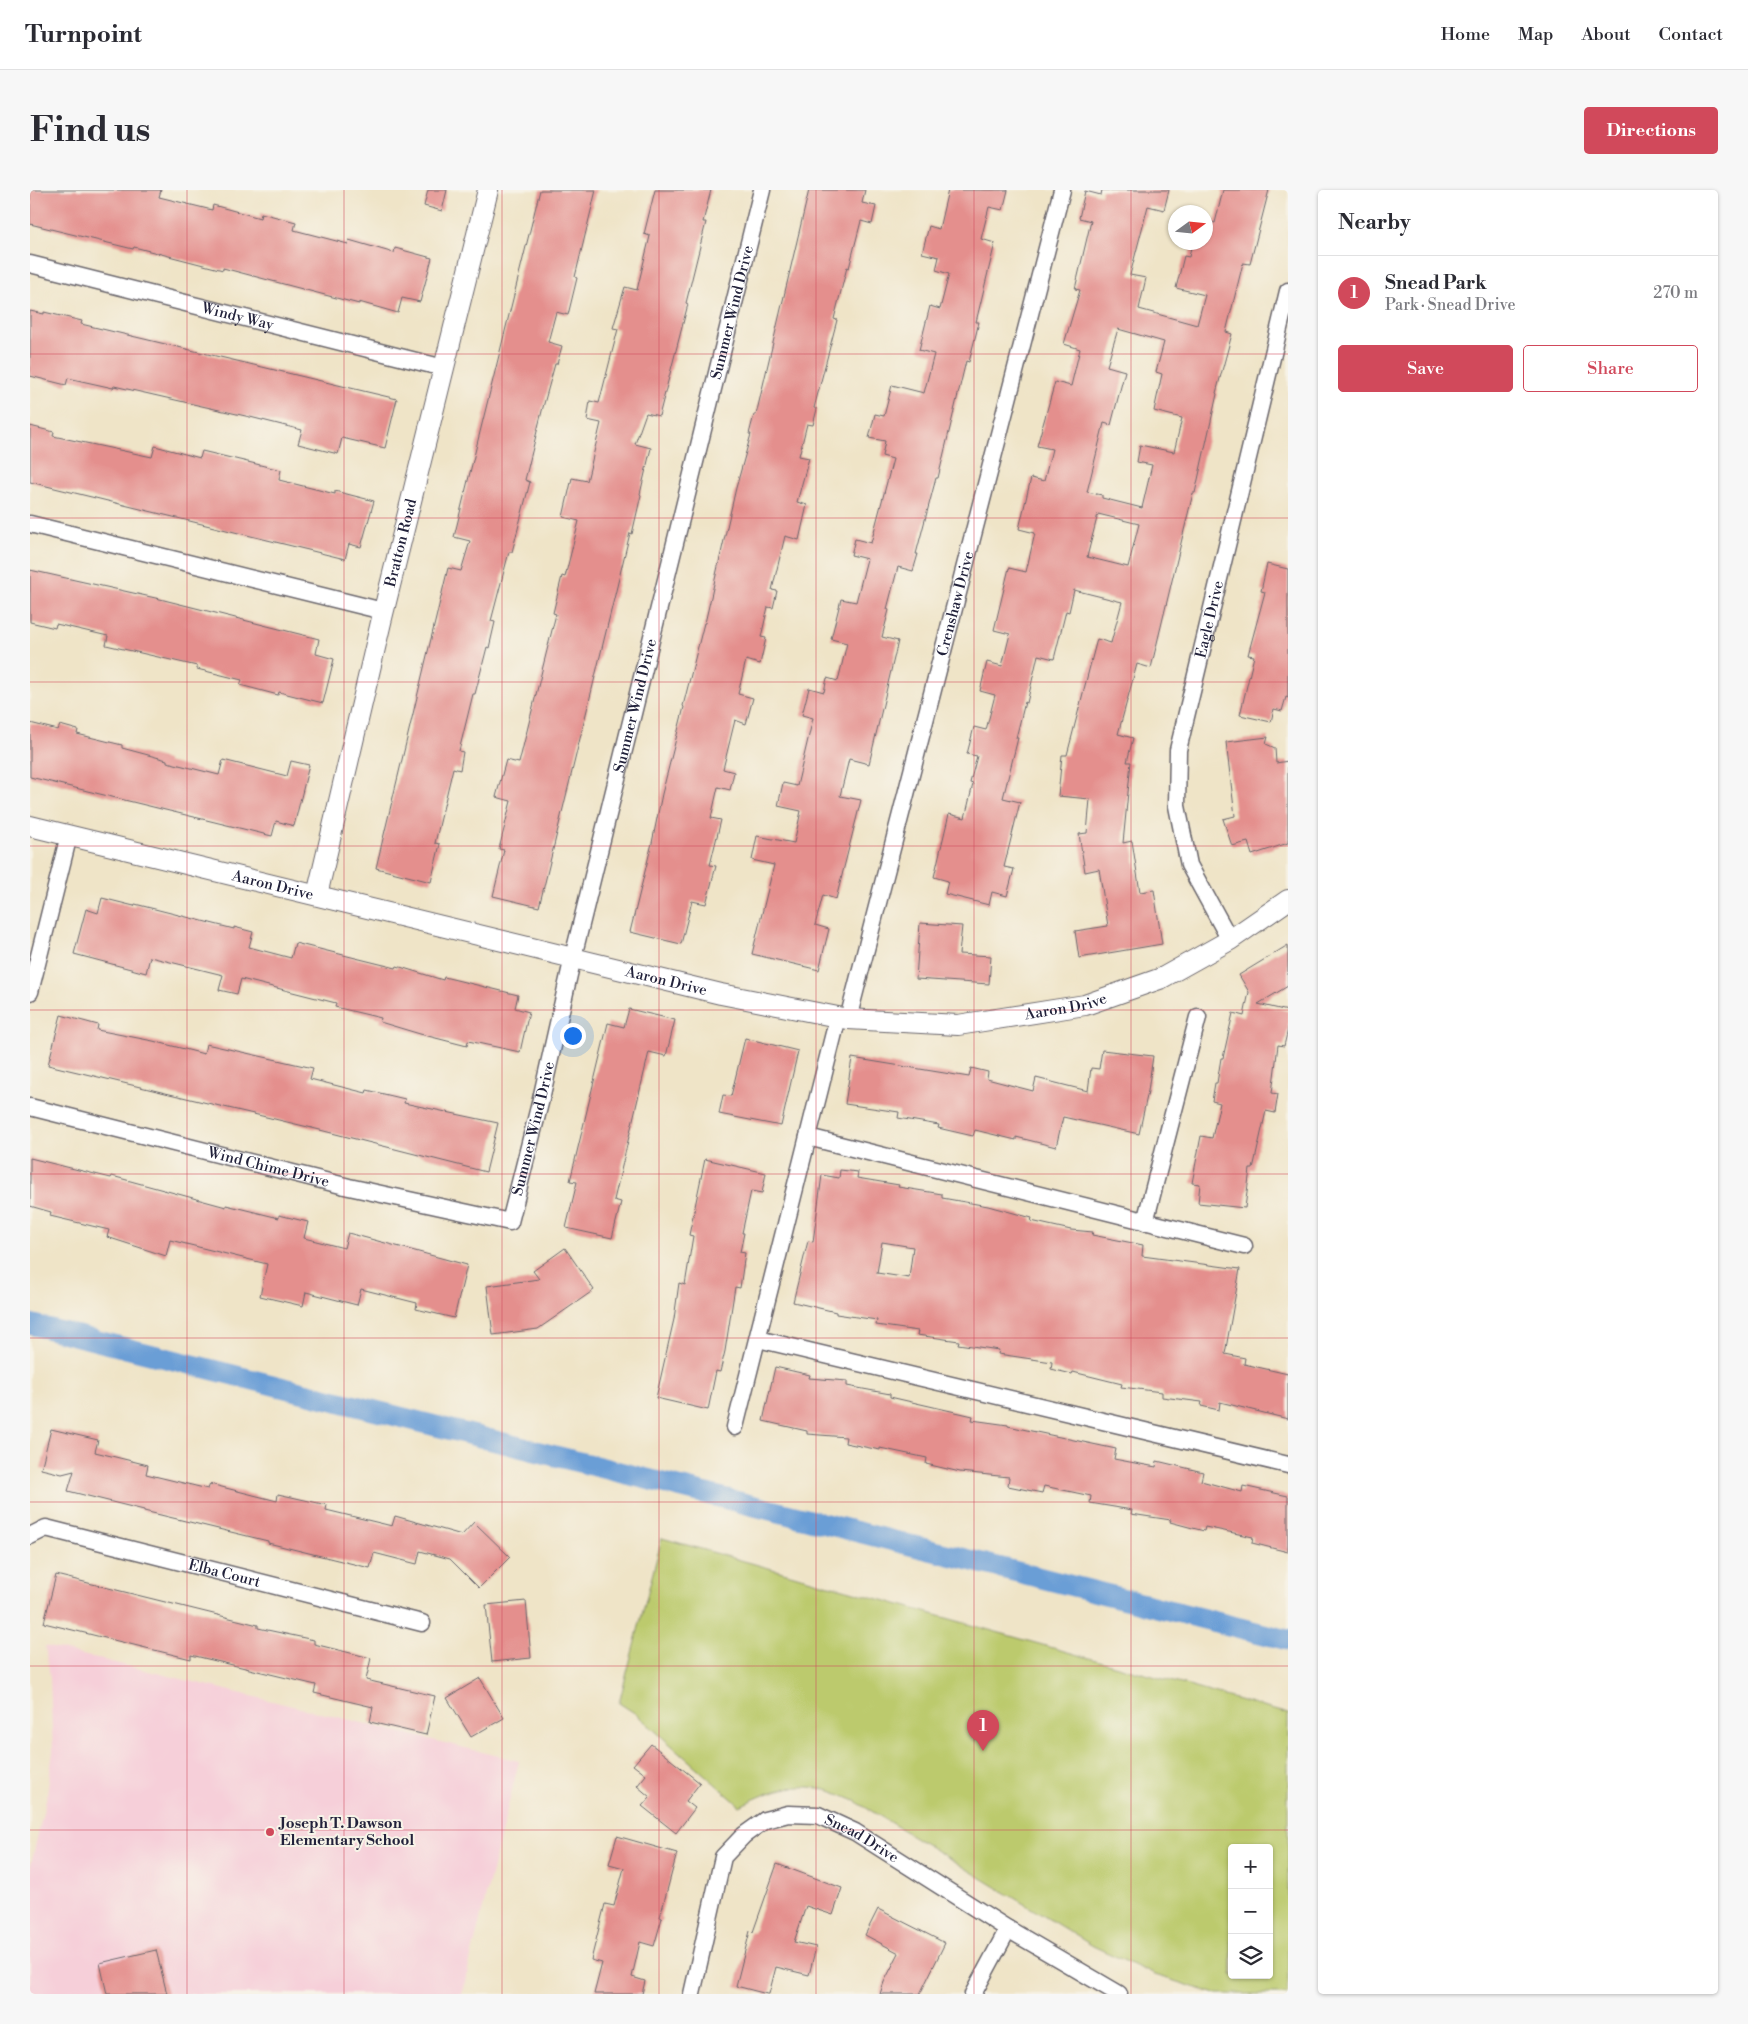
<!DOCTYPE html>
<html lang="en">
<head>
<meta charset="utf-8">
<style>
  body { margin:0; font-family:"Libre Bodoni",serif; background:#f7f7f7; color:#2b2b33 }
  .controls { position:absolute; right:15px; bottom:15px; display:grid; overflow:hidden; border-radius:5px; box-shadow:0 1px 4px #0004 }
  .controls button { width:45px; height:45px; display:grid; place-items:center; padding:0; border:0; border-bottom:1px solid #e1e1e2; background:#fff; color:#2b2b33; font:25px sans-serif }
  .compass { position:absolute; left:1138px; top:15px; width:45px; height:45px; border-radius:50%; background:#fff; box-shadow:0 1px 4px #0004; rotate:75deg }
  .you { position:absolute; left:542px; top:845px; width:18px; height:18px; margin:-12px; border:4px solid #fff; border-radius:50%; background:#1a73e8; box-shadow:0 0 0 8px #1a73e833 }
  .badge { display:grid; place-items:center; width:32px; height:32px; border-radius:50%; background:#d1495b; color:#fff; font-size:16px; font-weight:700 }
  .pin { position:absolute; translate:-50% -41px; filter:drop-shadow(0 1px 2px #0008) }
  .pin::after { content:''; position:absolute; top:26px; width:18px; height:15px; background:inherit; clip-path:polygon(0 0,100% 0,50% 100%) }
  .list { margin:0; padding:0; list-style:none }
  h2 { display:flex; justify-content:space-between; align-items:center; height:65px; margin:0; padding:0 20px; font-size:21px }
  h2 small { font-size:16px; font-weight:400; color:#7c7c81 }
  .list li { display:grid; grid-template-columns:32px 1fr auto; gap:15px; align-items:center; box-sizing:border-box; height:75px; padding:0 20px; border-top:1px solid #e1e1e2 }
  .list b { display:block; font-size:19px; white-space:nowrap }
  .list p { margin:0; font-size:16px; white-space:nowrap; color:#7c7c81 }
  .list em { font-size:16px; font-style:normal; color:#7c7c81 }
  .actions { display:flex; gap:10px; padding:15px 20px }
  .actions a { flex:1; padding:11px 0; border:1px solid #d1495b; border-radius:5px; text-align:center; font-size:18px; color:#d1495b }
  .actions .main { background:#d1495b; color:#fff }
  .icon { flex:none; width:28px; height:28px; fill:none; stroke:currentColor; stroke-width:2; stroke-linecap:round; stroke-linejoin:round }
  .map { position:relative; flex:none; width:1258px; height:1804px; overflow:hidden; border-radius:5px }
  header { display:flex; align-items:center; gap:30px; box-sizing:border-box; height:70px; padding:0 25px; background:#fff; border-bottom:1px solid #e1e1e2 }
  header strong { font-size:24px }
  nav { display:flex; gap:28px; margin-inline-start:auto; font-size:18px }
  .intro { display:flex; align-items:center; justify-content:space-between; box-sizing:border-box; height:120px; padding:0 30px }
  h1 { margin:0; font-size:35px }
  .button { padding:12px 22px; border-radius:5px; background:#d1495b; color:#fff; font-size:18px; font-weight:700 }
  main { display:flex; gap:30px; padding:0 30px }
  aside { flex:1; background:#fff; border-radius:5px; box-shadow:0 1px 4px #0004 }
  .map>svg:first-child { display:block }
  .built { fill:#f6cfd9 }
  .green { fill:#bcca6d; stroke:#6f7654; fill-rule:evenodd }
  .lines { fill:none; stroke-linecap:round; stroke-linejoin:round }
  .canal { stroke:#6a9ed6; stroke-width:21 }
  .building { fill:#e48f8d; fill-rule:evenodd }
  .minor-casing { stroke:#6a666c; stroke-width:19 }
  .tertiary-casing { stroke:#6a666c; stroke-width:22 }
  .minor { stroke:#fff; stroke-width:16 }
  .tertiary { stroke:#fff; stroke-width:20 }
  .grid { fill:none; stroke:#d1495b; stroke-width:1; stroke-opacity:0.55 }
  .poi-dot { fill:#d1495b; stroke:#f7f3e8; stroke-width:2 }
  .labels { text-anchor:middle; stroke-width:4; stroke-linejoin:round; paint-order:stroke }
  .street-label { font-size:15px; fill:#22223b; stroke:#f7f3e8 }
  .poi-label { font-size:15px; font-weight:bold; fill:#22223b; stroke:#f7f3e8; text-anchor:start }
</style>
</head>
<body>
<header>
<strong>Turnpoint</strong>
<nav><a>Home</a><a>Map</a><a>About</a><a>Contact</a></nav>
</header>
<div class="intro"><h1>Find us</h1><a class="button">Directions</a></div>
<main>
<div class="map">
<svg width="1258" height="1804" viewBox="0 0 1258 1804">
  <rect width="100%" height="100%" fill="#f7f3e8"/>
  <filter id="ink" filterUnits="userSpaceOnUse"><feTurbulence type="fractalNoise" baseFrequency=".02" numOctaves="2"/><feDisplacementMap in="SourceGraphic" scale="10" xChannelSelector="R" yChannelSelector="G"/><feConvolveMatrix kernelMatrix="1 2 1 2 8 2 1 2 1" color-interpolation-filters="sRGB"/></filter>
  <filter id="wash" filterUnits="userSpaceOnUse"><feTurbulence type="fractalNoise" baseFrequency=".0096" numOctaves="4" result="noise"/><feDisplacementMap in="SourceGraphic" scale="20" xChannelSelector="R" yChannelSelector="G"/><feGaussianBlur stdDeviation="1.12" result="paint"/><feColorMatrix in="noise" values="0 0 0 0 0 0 0 0 0 0 0 0 0 0 0 0 0 1.4 0 .05"/><feComposite in="paint" operator="in"/></filter>
  <g filter="url(#wash)">
    <rect width="100%" height="100%" fill="#efe4c7"/>
    <path class="built" d="M 15,1456 L 489,1571 L 432,1804 L 0,1804 L 0,1679 L 17,1605 L 23,1561 L 20,1488 Z"/>
    <path class="green" d="M 632,1348 L 1258,1524 L 1258,1804 L 1186,1804 L 1125,1785 L 1063,1756 L 825,1611 C 815,1607 803,1601 792,1599 C 763,1592 735,1603 710,1616 L 606,1524 L 589,1513 ZM 1202,1658 L 1239,1658 L 1239,1785 L 1202,1785 Z"/>
    <g class="lines">
      <path class="canal" d="M 0,1134 L 1258,1450"/>
    </g>
    <g id="blocks">
      <path class="building" d="M 0,0 L 131,0 L 129,7 L 182,20 L 183,15 L 230,28 L 231,23 L 266,32 L 264,40 L 318,54 L 319,50 L 364,63 L 365,58 L 402,68 L 390,112 L 372,108 L 368,123 L 329,112 L 329,114 L 193,78 L 193,80 L 104,57 L 103,59 L 0,34 Z
        M 398,0 L 417,0 L 412,21 L 394,16 Z
        M 510,0 L 566,0 L 545,87 L 547,88 L 538,125 L 526,122 L 518,152 L 532,156 L 527,174 L 525,174 L 512,221 L 495,290 L 500,292 L 482,362 L 479,362 L 461,431 L 465,432 L 459,458 L 457,457 L 445,504 L 443,504 L 429,561 L 433,562 L 430,580 L 423,578 L 405,653 L 410,654 L 401,692 L 346,678 L 418,378 L 431,381 L 440,351 L 424,347 Z
        M 625,0 L 681,0 L 673,32 L 676,32 L 656,113 L 658,114 L 629,226 L 616,223 L 605,254 L 621,258 L 610,304 L 611,305 L 602,344 L 600,343 L 509,717 L 463,706 L 474,660 L 469,659 L 481,611 L 466,607 L 476,570 L 489,573 L 526,424 L 523,423 L 532,386 L 535,387 L 549,331 L 533,327 L 542,288 L 557,291 L 571,233 L 557,230 L 560,211 L 569,213 L 588,139 L 583,138 L 595,97 L 607,100 L 620,46 L 614,44 Z
        M 779,0 L 835,0 L 832,13 L 846,16 L 842,34 L 831,31 L 819,78 L 817,77 L 804,129 L 807,130 L 784,218 L 787,219 L 783,235 L 777,234 L 769,266 L 779,268 L 767,312 L 777,315 L 769,350 L 755,346 L 742,400 L 747,401 L 743,418 L 738,417 L 731,447 L 736,448 L 730,474 L 716,470 L 708,504 L 723,508 L 716,534 L 705,530 L 693,579 L 704,582 L 700,600 L 688,597 L 681,628 L 691,630 L 680,675 L 686,676 L 676,714 L 662,711 L 651,754 L 600,742 L 622,653 L 632,604 L 654,517 L 653,516 L 674,433 L 675,433 L 706,298 L 721,244 L 719,244 L 724,225 L 726,225 Z
        M 918,0 L 978,0 L 973,20 L 959,17 L 951,49 L 965,53 L 946,132 L 949,132 L 939,172 L 936,171 L 908,288 L 906,288 L 886,364 L 888,364 L 883,381 L 868,377 L 857,419 L 859,420 L 852,447 L 868,451 L 839,574 L 819,569 L 810,606 L 831,610 L 806,709 L 793,705 L 785,735 L 799,739 L 789,780 L 722,764 L 744,675 L 722,670 L 727,646 L 764,653 L 771,621 L 748,616 L 753,593 L 767,596 L 783,528 L 772,525 L 779,498 L 794,502 L 797,488 L 808,491 L 817,453 L 801,449 L 811,409 L 826,412 L 837,369 L 821,365 L 825,349 L 841,353 L 863,269 L 852,266 L 855,251 L 839,248 L 845,224 L 854,226 L 862,195 L 894,203 L 904,164 L 889,160 L 900,116 L 910,119 L 919,84 L 906,80 L 909,67 L 892,63 L 899,36 L 909,39 Z
        M 1072,0 L 1139,0 L 1134,20 L 1118,16 L 1100,85 L 1116,88 L 1109,119 L 1167,135 L 1175,105 L 1146,98 L 1154,66 L 1159,67 L 1162,52 L 1176,52 L 1176,31 L 1185,33 L 1193,0 L 1239,0 L 1220,74 L 1213,73 L 1196,142 L 1202,144 L 1186,203 L 1187,204 L 1165,303 L 1163,303 L 1121,478 L 1107,474 L 1088,544 L 1103,548 L 1097,572 L 1101,572 L 1093,653 L 1102,651 L 1110,702 L 1124,700 L 1132,754 L 1049,768 L 1045,741 L 1078,736 L 1069,679 L 1055,682 L 1049,644 L 1057,643 L 1060,609 L 1028,606 L 1032,565 L 1037,565 L 1067,449 L 1081,453 L 1092,412 L 1044,400 L 1039,422 L 1036,421 L 1024,469 L 1008,465 L 997,513 L 995,512 L 986,548 L 988,548 L 973,608 L 990,612 L 974,677 L 984,679 L 977,706 L 962,702 L 959,715 L 915,704 L 918,691 L 904,687 L 919,624 L 935,628 L 943,594 L 940,593 L 947,566 L 937,564 L 944,537 L 956,540 L 965,505 L 950,501 L 957,472 L 972,476 L 980,444 L 964,440 L 979,378 L 996,382 L 1005,343 L 989,339 L 1001,288 L 1014,291 L 1022,259 L 1007,256 L 1025,192 L 1041,196 L 1050,159 L 1034,154 L 1050,100 L 1045,99 L 1061,31 L 1049,28 L 1055,1 L 1071,5 ZM 1088,139 L 1134,152 L 1126,182 L 1132,184 L 1124,221 L 1152,228 L 1144,262 L 1110,255 L 1107,272 L 1122,275 L 1112,318 L 1072,308 L 1072,305 L 1057,302 L 1074,233 L 1081,235 L 1095,181 L 1077,176 ZM 1068,324 L 1109,334 L 1098,377 L 1057,367 Z
        M 0,121 L 14,124 L 14,122 L 52,131 L 51,134 L 367,209 L 355,258 L 312,248 L 308,264 L 268,254 L 272,240 L 220,227 L 84,196 L 83,198 L 38,188 L 36,195 L 0,186 Z
        M 0,236 L 24,242 L 23,246 L 122,267 L 125,256 L 170,268 L 172,261 L 251,280 L 249,290 L 305,304 L 305,301 L 344,311 L 331,357 L 319,354 L 315,369 L 0,292 Z
        M 1237,374 L 1258,379 L 1258,508 L 1256,507 L 1252,521 L 1244,519 L 1241,532 L 1210,525 L 1224,466 L 1218,465 L 1235,402 L 1231,401 Z
        M 0,380 L 130,409 L 289,449 L 286,464 L 304,469 L 293,513 L 249,502 L 248,505 L 210,495 L 212,490 L 167,479 L 167,476 L 76,455 L 78,446 L 26,434 L 25,438 L 0,432 Z
        M 0,533 L 28,540 L 30,535 L 48,540 L 47,544 L 92,555 L 92,558 L 137,570 L 137,572 L 189,585 L 193,570 L 257,586 L 261,571 L 279,575 L 264,636 L 246,631 L 242,646 L 0,587 Z
        M 1238,547 L 1236,554 L 1245,558 L 1246,573 L 1258,571 L 1258,653 L 1222,665 L 1218,652 L 1202,656 L 1193,629 L 1205,626 L 1196,552 Z
        M 72,708 L 104,716 L 105,714 L 204,739 L 204,737 L 223,742 L 219,757 L 261,768 L 265,753 L 366,778 L 367,776 L 413,790 L 414,787 L 488,805 L 485,818 L 499,822 L 490,862 L 438,851 L 437,856 L 390,844 L 350,832 L 351,828 L 305,817 L 306,813 L 211,789 L 207,804 L 189,800 L 193,785 L 120,767 L 116,783 L 44,764 L 56,719 L 68,723 Z
        M 890,733 L 932,736 L 929,764 L 961,766 L 959,794 L 886,789 Z
        M 1258,755 L 1258,796 L 1228,814 L 1258,821 L 1258,839 L 1254,856 L 1248,855 L 1242,903 L 1248,904 L 1245,923 L 1236,921 L 1223,979 L 1220,979 L 1215,1018 L 1168,1013 L 1170,994 L 1162,993 L 1171,946 L 1182,948 L 1190,913 L 1182,911 L 1185,893 L 1187,893 L 1191,868 L 1193,868 L 1203,823 L 1214,826 L 1219,802 L 1209,785 Z
        M 599,819 L 645,830 L 636,866 L 619,862 L 584,1010 L 591,1012 L 582,1048 L 536,1038 L 547,992 L 540,991 L 578,833 L 594,837 Z
        M 31,825 L 68,835 L 67,840 L 123,851 L 174,864 L 176,854 L 283,878 L 280,889 L 336,903 L 337,900 L 375,909 L 374,913 L 468,933 L 456,982 L 278,937 L 18,875 Z
        M 715,848 L 768,861 L 751,936 L 689,924 L 693,905 L 701,906 Z
        M 1072,860 L 1123,866 L 1118,901 L 1109,944 L 1033,927 L 1026,957 L 986,947 L 986,950 L 945,940 L 943,946 L 908,938 L 909,935 L 868,928 L 869,922 L 815,914 L 822,868 L 939,887 L 941,878 L 958,882 L 957,889 L 1003,901 L 1006,888 L 1058,901 L 1061,878 L 1069,879 Z
        M 0,968 L 81,988 L 82,986 L 196,1017 L 196,1015 L 249,1028 L 249,1025 L 278,1032 L 274,1048 L 314,1058 L 318,1043 L 437,1075 L 424,1128 L 386,1119 L 387,1113 L 331,1099 L 327,1115 L 276,1102 L 273,1116 L 230,1106 L 237,1074 L 140,1050 L 136,1066 L 77,1047 L 79,1040 L 20,1026 L 21,1022 L 0,1016 Z
        M 675,969 L 736,983 L 732,1003 L 721,1001 L 712,1043 L 714,1043 L 710,1062 L 715,1063 L 710,1098 L 705,1097 L 695,1161 L 690,1182 L 686,1181 L 678,1220 L 626,1208 L 644,1129 L 649,1093 L 655,1095 L 663,1046 L 659,1045 Z
        M 810,980 L 828,982 L 827,988 L 869,995 L 868,997 L 912,1004 L 912,1008 L 958,1016 L 1002,1028 L 1001,1031 L 1041,1040 L 1063,1042 L 1062,1045 L 1113,1055 L 1112,1066 L 1210,1079 L 1195,1164 L 1215,1168 L 1214,1174 L 1258,1184 L 1258,1229 L 1190,1212 L 1189,1220 L 1171,1216 L 1172,1212 L 1132,1207 L 1132,1202 L 1091,1197 L 1092,1194 L 1043,1182 L 1042,1184 L 1021,1179 L 1022,1172 L 968,1164 L 969,1160 L 928,1154 L 929,1151 L 887,1145 L 888,1141 L 846,1135 L 847,1130 L 806,1124 L 806,1122 L 763,1112 L 778,1051 L 783,1052 L 792,985 L 809,988 ZM 852,1052 L 883,1057 L 879,1088 L 847,1083 Z
        M 535,1058 L 564,1100 L 508,1139 L 463,1145 L 457,1096 L 509,1089 L 503,1081 Z
        M 745,1177 L 780,1185 L 779,1188 L 817,1191 L 817,1196 L 860,1204 L 860,1207 L 943,1226 L 942,1230 L 978,1235 L 978,1236 L 1086,1259 L 1084,1269 L 1126,1277 L 1127,1271 L 1173,1282 L 1171,1291 L 1212,1302 L 1213,1296 L 1258,1306 L 1258,1362 L 1222,1353 L 1223,1347 L 1175,1337 L 1174,1341 L 1140,1332 L 1141,1330 L 1101,1324 L 1102,1320 L 1060,1313 L 1061,1306 L 1014,1296 L 1012,1303 L 978,1296 L 979,1287 L 930,1282 L 896,1274 L 897,1268 L 850,1258 L 850,1260 L 815,1253 L 816,1247 L 777,1244 L 777,1241 L 733,1231 Z
        M 21,1239 L 68,1250 L 65,1262 L 118,1275 L 116,1284 L 178,1299 L 180,1294 L 247,1311 L 248,1304 L 297,1315 L 296,1320 L 362,1336 L 365,1326 L 432,1345 L 444,1332 L 480,1367 L 449,1398 L 420,1369 L 390,1361 L 387,1374 L 344,1363 L 340,1378 L 238,1353 L 238,1351 L 114,1321 L 114,1320 L 38,1301 L 44,1281 L 32,1284 L 11,1279 Z
        M 26,1385 L 228,1435 L 228,1438 L 284,1450 L 284,1454 L 341,1468 L 336,1490 L 405,1506 L 396,1545 L 340,1532 L 343,1517 L 284,1503 L 286,1495 L 161,1465 L 161,1469 L 14,1433 Z
        M 496,1411 L 501,1468 L 462,1472 L 456,1415 Z
        M 450,1488 L 474,1528 L 441,1547 L 417,1508 Z
        M 621,1554 L 670,1593 L 656,1611 L 665,1618 L 646,1643 L 612,1616 L 620,1607 L 607,1596 L 616,1585 L 603,1575 Z
        M 587,1646 L 647,1663 L 630,1727 L 632,1728 L 624,1756 L 610,1752 L 602,1787 L 615,1791 L 612,1804 L 564,1804 L 572,1773 L 561,1770 L 575,1714 L 584,1716 L 594,1678 L 579,1674 Z
        M 747,1674 L 812,1698 L 803,1725 L 776,1716 L 764,1752 L 786,1757 L 779,1785 L 746,1777 L 739,1804 L 737,1804 L 706,1796 L 720,1741 L 723,1742 Z
        M 848,1719 L 915,1753 L 890,1804 L 850,1804 L 854,1792 L 869,1763 L 835,1745 Z
        M 126,1760 L 137,1804 L 77,1804 L 70,1773 Z"/>
    </g>
  </g>
  <g filter="url(#ink)">
    <use href="#blocks" fill-opacity="0" stroke="#6a666c" stroke-width="1"/>
    <g class="lines">
      <defs>
        <g id="minor">
          <path id="s1" d="M 0,74 L 414,178"/>
          <path d="M 0,334 L 353,421"/>
          <path id="s2" d="M 1200,750 L 1159,675 L 1147,616 L 1148,560 L 1258,101"/>
          <path d="M 0,802 L 39,645"/>
          <path id="s3" d="M 818,829 L 1032,0"/>
          <path id="s4" d="M 0,917 L 319,997 L 480,1032 L 511,909 L 543,767 L 732,0"/>
          <path d="M 778,947 L 1214,1056"/>
          <path d="M 1115,1032 L 1168,827"/>
          <path d="M 728,1149 L 1258,1275"/>
          <path d="M 705,1237 L 808,827"/>
          <path id="s5" d="M 0,1346 L 16,1338 L 392,1433"/>
          <path id="s6" d="M 662,1804 L 693,1667 L 714,1645 L 735,1630 L 758,1624 L 788,1625 L 825,1642 L 978,1739 L 1089,1804"/>
          <path d="M 943,1804 L 978,1739"/>
        </g>
        <g id="tertiary">
          <path id="s7" d="M 0,636 L 691,804 L 818,829 L 928,835 L 1055,815 L 1132,788 L 1200,750 L 1258,710"/>
          <path id="s8" d="M 287,705 L 352,428 L 458,0"/>
        </g>
      </defs>
      <use href="#minor" class="minor-casing"/>
      <use href="#tertiary" class="tertiary-casing"/>
      <use href="#minor" class="minor"/>
      <use href="#tertiary" class="tertiary"/>
    </g>
  </g>
  <path class="grid" d="M 157,0 L 157,1804M 314,0 L 314,1804M 472,0 L 472,1804M 629,0 L 629,1804M 786,0 L 786,1804M 944,0 L 944,1804M 1101,0 L 1101,1804M 0,164 L 1258,164M 0,328 L 1258,328M 0,492 L 1258,492M 0,656 L 1258,656M 0,820 L 1258,820M 0,984 L 1258,984M 0,1148 L 1258,1148M 0,1312 L 1258,1312M 0,1476 L 1258,1476M 0,1640 L 1258,1640"/>
  <circle class="poi-dot" cx="240" cy="1642" r="5"/>
  <g class="labels">
    <g class="street-label">
      <text dy="5" stroke="none"><textPath href="#s4" startOffset="1430">Summer Wind Drive</textPath></text>
      <text dy="5" stroke="none"><textPath href="#s1" startOffset="214">Windy Way</textPath></text>
      <text dy="5" stroke="none"><textPath href="#s8" startOffset="362">Bratton Road</textPath></text>
      <text dy="5" stroke="none"><textPath href="#s3" startOffset="429">Crenshaw Drive</textPath></text>
      <text dy="5" stroke="none"><textPath href="#s2" startOffset="336">Eagle Drive</textPath></text>
      <text dy="5" stroke="none"><textPath href="#s4" startOffset="1025">Summer Wind Drive</textPath></text>
      <text dy="5" stroke="none"><textPath href="#s7" startOffset="250">Aaron Drive</textPath></text>
      <text dy="5" stroke="none"><textPath href="#s7" startOffset="655">Aaron Drive</textPath></text>
      <text dy="5" stroke="none"><textPath href="#s7" startOffset="1060">Aaron Drive</textPath></text>
      <text dy="5" stroke="none"><textPath href="#s4" startOffset="590">Summer Wind Drive</textPath></text>
      <text dy="5" stroke="none"><textPath href="#s4" startOffset="246">Wind Chime Drive</textPath></text>
      <text dy="5" stroke="none"><textPath href="#s5" startOffset="202">Elba Court</textPath></text>
      <text dy="5" stroke="none"><textPath href="#s6" startOffset="300">Snead Drive</textPath></text>
    </g>
    <g class="poi-label">
      <text x="250" y="1638">Joseph T. Dawson<tspan x="250" dy="17">Elementary School</tspan></text>
    </g>
  </g>
</svg>
<div class="controls">
<button>+</button>
<button>−</button>
<button><svg class="icon" aria-label="layers" viewBox="0 0 24 24"><path d="M12 4l9 5-9 5-9-5zM3 14l9 5 9-5"/></svg></button>
</div>
<svg class="compass" viewBox="-18 -18 36 36"><path d="M0-13l5 13h-10z" fill="#e53935"/><path d="M0 13l5-13h-10z" fill="#7c7c81"/></svg>
<div class="you"></div>
<div class="pin badge" style="left:953px;top:1561px">1</div>
</div>
<aside>
<h2>Nearby<small></small></h2>
<ul class="list">
<li><span class="badge">1</span><div><b>Snead Park</b><p>Park · Snead Drive</p></div><em>270 m</em></li>
</ul>
<div class="actions"><a class="main">Save</a><a>Share</a></div>
</aside>
</main>
</body>
</html>
